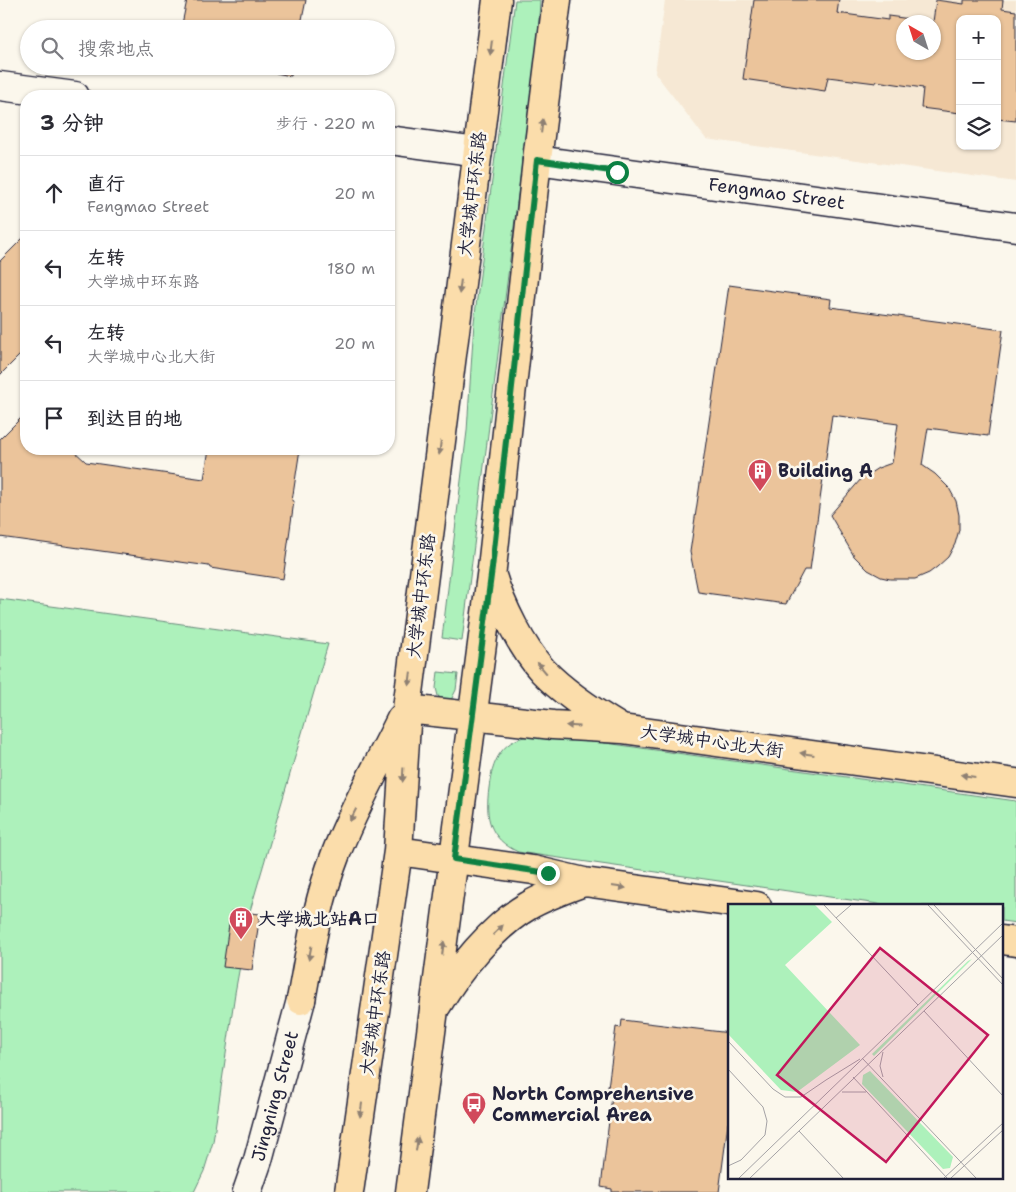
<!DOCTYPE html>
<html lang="zh">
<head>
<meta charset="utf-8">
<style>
  body { margin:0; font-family:"Shantell Sans","LXGW WenKai TC",sans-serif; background:#f7f7f7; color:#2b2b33 }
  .controls { position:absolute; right:15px; top:15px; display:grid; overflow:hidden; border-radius:10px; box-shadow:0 1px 4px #0004 }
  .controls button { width:45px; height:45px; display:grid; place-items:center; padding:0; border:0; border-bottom:1px solid #e1e1e2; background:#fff; color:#2b2b33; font:25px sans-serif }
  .compass { position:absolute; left:896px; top:15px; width:45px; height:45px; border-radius:50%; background:#fff; box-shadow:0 1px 4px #0004; rotate:321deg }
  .stop { position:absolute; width:15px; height:15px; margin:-11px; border:4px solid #0b8043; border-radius:50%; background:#fff }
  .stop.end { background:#0b8043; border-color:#fff; box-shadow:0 1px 5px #0008 }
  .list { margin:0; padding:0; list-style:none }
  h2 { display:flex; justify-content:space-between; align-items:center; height:65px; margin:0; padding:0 20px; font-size:21px }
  h2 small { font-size:16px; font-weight:400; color:#7c7c81 }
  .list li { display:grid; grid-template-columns:32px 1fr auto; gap:15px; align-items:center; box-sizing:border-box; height:75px; padding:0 20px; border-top:1px solid #e1e1e2 }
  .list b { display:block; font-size:19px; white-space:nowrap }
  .list p { margin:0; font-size:16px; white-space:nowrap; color:#7c7c81 }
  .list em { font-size:16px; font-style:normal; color:#7c7c81 }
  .icon { flex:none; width:28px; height:28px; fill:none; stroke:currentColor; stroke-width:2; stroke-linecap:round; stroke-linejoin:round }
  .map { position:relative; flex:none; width:1016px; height:1192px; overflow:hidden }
  .search { position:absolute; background:#fff; box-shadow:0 1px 4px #0004; left:20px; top:20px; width:375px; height:55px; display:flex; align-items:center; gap:12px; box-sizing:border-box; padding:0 18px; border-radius:28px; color:#7c7c81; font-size:19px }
  .panel { position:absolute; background:#fff; box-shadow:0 1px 4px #0004; left:20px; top:90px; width:375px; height:365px; border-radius:20px }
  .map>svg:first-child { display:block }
  .built { fill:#f6e8d4; fill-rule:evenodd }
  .green { fill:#adf1bb; stroke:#688a7b }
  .building { fill:#ebc49b; stroke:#22223b; fill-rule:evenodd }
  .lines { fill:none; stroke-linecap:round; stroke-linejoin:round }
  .minor-casing { stroke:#22223b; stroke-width:31 }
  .major-casing { stroke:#22223b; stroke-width:31 }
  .minor { stroke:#fbf7ec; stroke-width:28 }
  .major { stroke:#fbddab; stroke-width:28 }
  .oneway { fill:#8e8073 }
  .route { stroke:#0b8043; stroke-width:6 }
  .labels { text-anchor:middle; stroke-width:5; stroke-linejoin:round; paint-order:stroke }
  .street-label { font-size:18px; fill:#22223b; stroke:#fbf7ec }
  .poi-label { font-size:18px; font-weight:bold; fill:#22223b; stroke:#fbf7ec; text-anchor:start }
  .inset-road { fill:none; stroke:#a4a2a5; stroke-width:1 }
  .view { fill:#c2185b; fill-opacity:0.15; stroke:#c2185b; stroke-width:2.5 }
  .inset-edge { fill:none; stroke:#22223b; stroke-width:2.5 }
</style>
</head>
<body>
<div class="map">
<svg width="1016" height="1192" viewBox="0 0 1016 1192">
  <rect width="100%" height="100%" fill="#fbf7ec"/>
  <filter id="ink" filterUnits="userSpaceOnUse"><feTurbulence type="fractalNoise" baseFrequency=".02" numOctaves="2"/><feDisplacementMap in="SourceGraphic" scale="10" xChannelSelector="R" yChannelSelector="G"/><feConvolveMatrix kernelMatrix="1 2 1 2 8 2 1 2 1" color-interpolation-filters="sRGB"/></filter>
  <g filter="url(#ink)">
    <path class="built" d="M 665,0 L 1016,0 L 1016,182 L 706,139 L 655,73 ZM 960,19 L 997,19 L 997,146 L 960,146 ZM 904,22 L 934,22 L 934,52 L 904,52 Z"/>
    <path class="green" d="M 515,0 L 540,0 L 538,36 L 462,641 L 442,638 L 467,431 L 474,322 Z
      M 0,599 L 328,644 L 250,911 L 235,993 L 213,1142 L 204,1171 L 194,1192 L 0,1192 Z
      M 438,672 L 458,674 L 456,690 L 451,700 L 444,701 L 438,696 L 436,688 Z
      M 542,734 L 1016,801 L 1016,923 L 1002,921 L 1002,906 L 892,906 L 518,852 C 489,838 485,818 489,788 C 493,754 506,736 542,734 Z"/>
    <path class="building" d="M 187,0 L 306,0 L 300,29 L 181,29 Z
      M 754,0 L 839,0 L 837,13 L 888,20 L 888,16 L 933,22 L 936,0 L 964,4 L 964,0 L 1003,0 L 1002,9 L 1016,11 L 1016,121 L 997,119 L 997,19 L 960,19 L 960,113 L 921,108 L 923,88 L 876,81 L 876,83 L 828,77 L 825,91 L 743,79 ZM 904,22 L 934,22 L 934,52 L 904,52 Z
      M 240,66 L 293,66 L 291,76 Z
      M 26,235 L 26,349 L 0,375 L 0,261 Z
      M 729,285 L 831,299 L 830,307 L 1003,330 L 988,436 L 928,428 L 922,465 L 935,474 L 949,488 L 956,501 L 959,515 L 959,530 L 955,544 L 948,557 L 937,567 L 929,573 L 915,579 L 890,579 L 881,577 L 868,570 L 854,556 L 830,515 L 861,479 L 878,468 L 892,463 L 898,424 L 832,415 L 810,570 L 804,570 L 786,604 L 698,592 L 690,552 Z
      M 26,413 L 26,449 L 72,449 L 86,462 L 204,479 L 209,449 L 300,449 L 292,501 L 294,501 L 283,579 L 210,568 L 209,566 L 0,537 L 0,439 Z
      M 231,911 L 260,914 L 252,970 L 223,967 Z
      M 622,1020 L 730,1033 L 730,1123 L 728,1123 L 719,1192 L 612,1192 L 612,1189 L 601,1187 L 612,1096 L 607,1095 L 616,1027 L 621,1028 Z"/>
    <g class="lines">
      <defs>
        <g id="minor">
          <path d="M 0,86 L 75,96"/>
          <path d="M 389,140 L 478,152"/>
          <path id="s1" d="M 537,160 L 1016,227"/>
          <path id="s2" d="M 247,1192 L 258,1160 L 301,1000"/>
        </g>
        <path id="major" d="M 492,576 C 501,606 522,648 543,671 C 565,694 593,712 620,728
          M 407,709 L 553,725 L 622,729 L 1016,783
          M 398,851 L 533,870 L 584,882 L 757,906
          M 1002,940 L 1016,942
          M 301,1000 C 310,952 317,902 335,856 C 353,809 379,764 401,719
          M 437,1005 C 458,970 492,927 528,906 C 545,896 565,889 584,882
          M 349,1192 L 398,851 L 407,709 L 497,0
          M 410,1192 L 492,568 L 537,160 L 557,0"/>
      </defs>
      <use href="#minor" class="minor-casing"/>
      <use href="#major" class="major-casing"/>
      <use href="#minor" class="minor"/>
      <use href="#major" class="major"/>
    </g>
    <defs><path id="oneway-solid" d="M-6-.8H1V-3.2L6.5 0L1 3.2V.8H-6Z" transform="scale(1.25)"/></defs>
    <g class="oneway">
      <use href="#oneway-solid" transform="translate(491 48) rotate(97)"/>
      <use href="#oneway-solid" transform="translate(542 126) rotate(-83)"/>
      <use href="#oneway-solid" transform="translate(460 287) rotate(97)"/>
      <use href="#oneway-solid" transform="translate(440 448) rotate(97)"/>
      <use href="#oneway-solid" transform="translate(542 668) rotate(-130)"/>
      <use href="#oneway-solid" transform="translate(410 679) rotate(97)"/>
      <use href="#oneway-solid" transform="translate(573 726) rotate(-176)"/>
      <use href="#oneway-solid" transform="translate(807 754) rotate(-172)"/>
      <use href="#oneway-solid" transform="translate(403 775) rotate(93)"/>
      <use href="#oneway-solid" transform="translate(968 776) rotate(-172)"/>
      <use href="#oneway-solid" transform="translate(353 815) rotate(117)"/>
      <use href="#oneway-solid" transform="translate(619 887) rotate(8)"/>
      <use href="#oneway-solid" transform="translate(498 930) rotate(-44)"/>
      <use href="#oneway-solid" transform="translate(443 948) rotate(-83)"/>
      <use href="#oneway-solid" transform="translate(310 953) rotate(101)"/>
      <use href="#oneway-solid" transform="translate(361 1110) rotate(98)"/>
      <use href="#oneway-solid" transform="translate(417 1144) rotate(-82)"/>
    </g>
  </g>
  <g class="lines" filter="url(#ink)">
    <path class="route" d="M 548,873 L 454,859 L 492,568 L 537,160 L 617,172"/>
  </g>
  <defs>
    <symbol id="building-pin" viewBox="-11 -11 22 30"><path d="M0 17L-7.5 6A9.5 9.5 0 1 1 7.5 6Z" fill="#d1495b" stroke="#fbf7ec"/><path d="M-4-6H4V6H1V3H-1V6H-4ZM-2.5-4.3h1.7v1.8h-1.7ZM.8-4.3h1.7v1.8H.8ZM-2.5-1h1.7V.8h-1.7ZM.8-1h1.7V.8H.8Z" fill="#fff"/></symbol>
    <symbol id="bus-pin" viewBox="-11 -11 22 30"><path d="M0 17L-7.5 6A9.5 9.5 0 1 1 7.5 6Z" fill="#d1495b" stroke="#fbf7ec"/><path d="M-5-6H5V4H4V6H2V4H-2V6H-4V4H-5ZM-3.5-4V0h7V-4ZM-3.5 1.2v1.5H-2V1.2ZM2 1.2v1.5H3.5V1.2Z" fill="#fff"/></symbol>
  </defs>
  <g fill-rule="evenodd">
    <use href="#building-pin" x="746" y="457" width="28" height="38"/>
    <use href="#building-pin" x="227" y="905" width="28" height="38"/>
    <use href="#bus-pin" x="460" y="1090" width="28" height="38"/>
  </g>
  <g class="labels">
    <g class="street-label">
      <text transform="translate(472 194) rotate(-83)" y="6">大学城中环东路</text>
      <text dy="6" stroke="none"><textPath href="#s1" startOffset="242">Fengmao Street</textPath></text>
      <text transform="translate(421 596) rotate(-83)" y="6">大学城中环东路</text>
      <text transform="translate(712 741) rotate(8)" y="6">大学城中心北大街</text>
      <text transform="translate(375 1013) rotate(-82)" y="6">大学城中环东路</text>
      <text dy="6" stroke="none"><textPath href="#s2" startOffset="100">Jingning Street</textPath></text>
    </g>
    <g class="poi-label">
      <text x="778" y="477">Building A</text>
      <text x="258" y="925">大学城北站A口</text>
      <text x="492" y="1100">North Comprehensive<tspan x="492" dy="21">Commercial Area</tspan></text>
    </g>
  </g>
  <g transform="translate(728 904)">
    <rect width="275" height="275" fill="#fbf7ec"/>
    <path d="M 0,1 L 87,1 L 104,18 L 57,61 L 132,141 L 69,188 L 53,186 L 0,130 ZM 244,55 L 146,152 L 144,150 L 240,57 ZM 142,167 L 225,253 L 222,264 L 215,265 L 134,180 L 135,171 Z" fill="#adf1bb"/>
    <path class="inset-road" d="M 96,1 L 190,101M 200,1 L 275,81M 206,1 L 275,75M 108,14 L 123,1M 196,107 L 275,192M 0,137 L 45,185 L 57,193 L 73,193 L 98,176M 155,148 L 152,162 L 155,173M 134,154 L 248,274M 0,165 L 35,203 L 39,217 L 37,231M 125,173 L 219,274M 98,176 L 132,155M 114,188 L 138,188M 71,227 L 115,274M 0,262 L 13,256 L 37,231M 11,274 L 275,19M 22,274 L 275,31M 216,274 L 275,219M 223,274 L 275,226"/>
    <path class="view" d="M 152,44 L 260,131 L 158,258 L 49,171 Z"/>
    <rect width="275" height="275" class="inset-edge"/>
  </g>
</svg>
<div class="controls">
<button>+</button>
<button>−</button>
<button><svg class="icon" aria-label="layers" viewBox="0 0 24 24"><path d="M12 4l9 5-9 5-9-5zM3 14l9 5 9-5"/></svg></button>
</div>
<svg class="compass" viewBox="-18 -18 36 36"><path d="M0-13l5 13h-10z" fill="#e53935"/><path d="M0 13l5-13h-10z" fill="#7c7c81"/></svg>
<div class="stop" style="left:617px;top:172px"></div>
<div class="stop end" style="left:548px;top:873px"></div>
<div class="search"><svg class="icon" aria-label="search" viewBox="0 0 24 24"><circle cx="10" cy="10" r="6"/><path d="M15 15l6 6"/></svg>搜索地点</div>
<section class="panel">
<h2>3 分钟<small>步行 · 220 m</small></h2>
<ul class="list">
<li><svg class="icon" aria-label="ahead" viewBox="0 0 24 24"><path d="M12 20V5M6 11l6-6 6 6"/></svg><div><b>直行</b><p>Fengmao Street</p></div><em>20 m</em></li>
<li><svg class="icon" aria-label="left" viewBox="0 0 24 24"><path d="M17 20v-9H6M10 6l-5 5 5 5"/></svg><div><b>左转</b><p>大学城中环东路</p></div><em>180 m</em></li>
<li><svg class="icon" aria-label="left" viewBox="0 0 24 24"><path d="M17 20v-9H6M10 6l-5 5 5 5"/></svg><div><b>左转</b><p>大学城中心北大街</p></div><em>20 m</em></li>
<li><svg class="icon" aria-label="arrive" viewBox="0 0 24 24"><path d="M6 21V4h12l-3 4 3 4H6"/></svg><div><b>到达目的地</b></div></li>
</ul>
</section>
</div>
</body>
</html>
